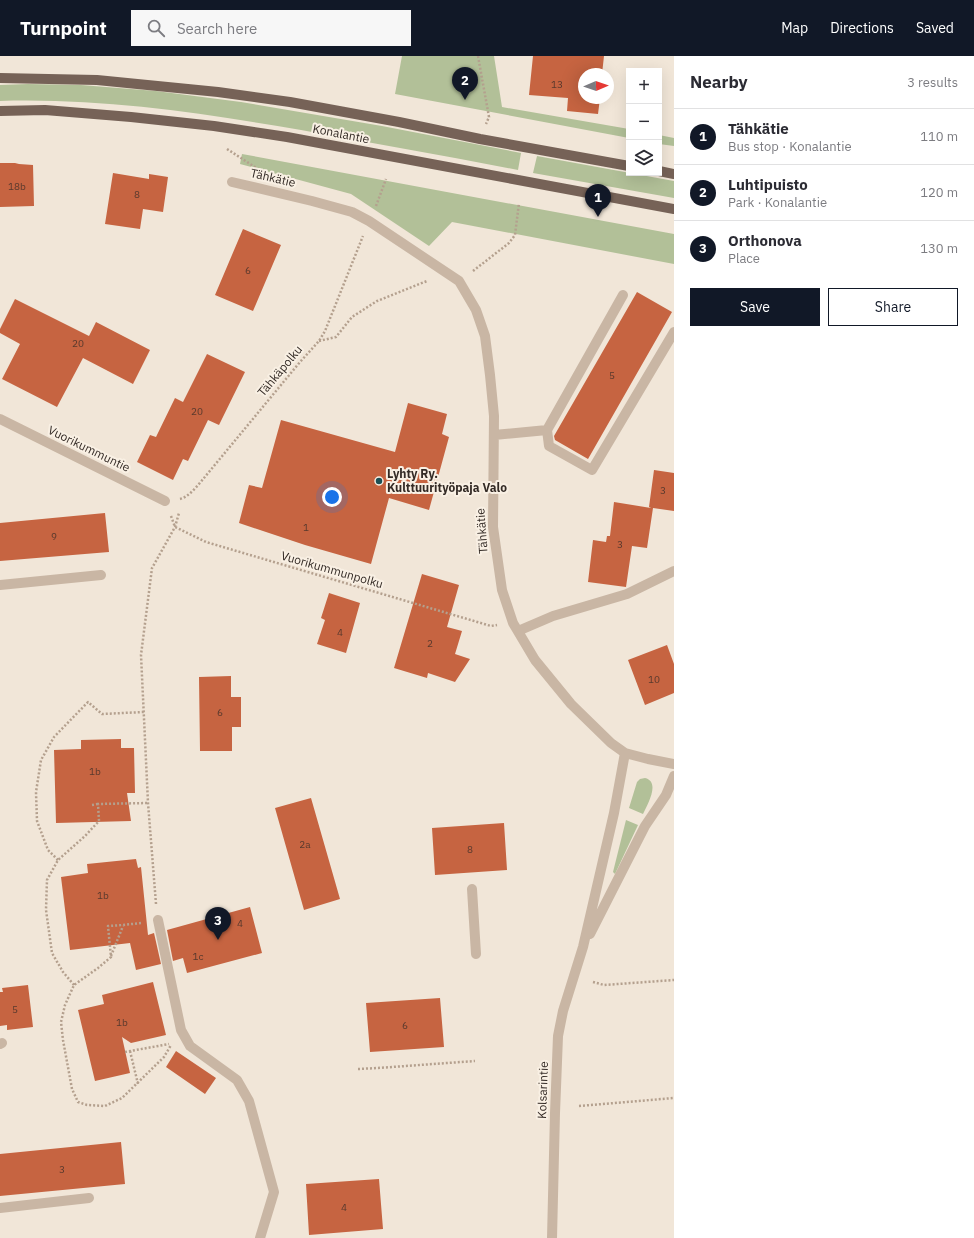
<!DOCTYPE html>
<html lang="en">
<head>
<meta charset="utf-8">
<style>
  body { margin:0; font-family:"IBM Plex Sans",sans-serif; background:#f7f7f7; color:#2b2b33 }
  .controls { position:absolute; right:12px; top:12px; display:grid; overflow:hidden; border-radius:0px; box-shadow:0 4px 16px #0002 }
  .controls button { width:36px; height:36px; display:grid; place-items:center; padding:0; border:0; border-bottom:1px solid #e1e1e2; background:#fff; color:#2b2b33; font:20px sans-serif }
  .compass { position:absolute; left:578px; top:12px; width:36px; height:36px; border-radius:50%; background:#fff; box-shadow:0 4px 16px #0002; rotate:88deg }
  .you { position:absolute; left:332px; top:441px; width:14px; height:14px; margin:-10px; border:3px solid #fff; border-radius:50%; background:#1a73e8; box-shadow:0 0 0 6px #1a73e833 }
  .badge { display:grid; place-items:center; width:26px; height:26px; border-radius:50%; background:#111827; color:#fff; font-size:13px; font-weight:700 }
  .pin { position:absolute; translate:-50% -33px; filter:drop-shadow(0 1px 2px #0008) }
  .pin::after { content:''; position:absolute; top:21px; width:14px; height:12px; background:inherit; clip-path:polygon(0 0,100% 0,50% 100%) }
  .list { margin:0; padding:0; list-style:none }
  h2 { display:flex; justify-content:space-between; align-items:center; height:52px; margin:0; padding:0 16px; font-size:17px }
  h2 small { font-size:13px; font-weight:400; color:#7c7c81 }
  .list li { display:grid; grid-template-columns:26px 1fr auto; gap:12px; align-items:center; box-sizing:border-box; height:56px; padding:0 16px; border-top:1px solid #e1e1e2 }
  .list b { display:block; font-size:15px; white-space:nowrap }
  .list p { margin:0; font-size:13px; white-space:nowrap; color:#7c7c81 }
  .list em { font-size:13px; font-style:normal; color:#7c7c81 }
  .actions { display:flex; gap:8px; padding:12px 16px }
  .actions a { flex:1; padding:9px 0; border:1px solid #111827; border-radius:0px; text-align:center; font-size:14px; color:#111827 }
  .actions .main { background:#111827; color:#fff }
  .icon { flex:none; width:22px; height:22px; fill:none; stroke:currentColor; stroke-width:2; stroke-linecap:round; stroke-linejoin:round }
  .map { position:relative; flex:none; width:674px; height:1182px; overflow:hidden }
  header { display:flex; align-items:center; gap:24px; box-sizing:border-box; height:56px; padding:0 20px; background:#111827; color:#fff }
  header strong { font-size:19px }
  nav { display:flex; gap:22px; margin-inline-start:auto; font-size:14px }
  .search { width:280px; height:36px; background:#f7f7f7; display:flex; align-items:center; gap:10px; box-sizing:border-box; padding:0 14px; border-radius:0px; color:#7c7c81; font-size:15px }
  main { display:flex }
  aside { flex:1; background:#fff }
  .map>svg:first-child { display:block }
  .green { fill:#b2c098 }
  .building { fill:#c66441 }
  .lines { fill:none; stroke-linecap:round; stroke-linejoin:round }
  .path { stroke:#b4a08e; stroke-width:2.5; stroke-dasharray:2 2; stroke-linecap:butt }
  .minor { stroke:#c9b6a4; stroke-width:10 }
  .major { stroke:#766257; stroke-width:10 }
  .poi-dot { fill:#1c5055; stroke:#f9f0e4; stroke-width:1.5 }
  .labels { text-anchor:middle; stroke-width:4; stroke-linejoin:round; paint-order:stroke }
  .number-label { font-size:10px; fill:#58392d }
  .street-label { font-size:12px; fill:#342b26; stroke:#f9f0e4 }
  .poi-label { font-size:12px; font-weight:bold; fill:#342b26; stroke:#f9f0e4; text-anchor:start }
</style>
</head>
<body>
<header>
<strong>Turnpoint</strong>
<div class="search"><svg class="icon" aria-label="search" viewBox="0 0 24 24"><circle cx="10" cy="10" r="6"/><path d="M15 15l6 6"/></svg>Search here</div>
<nav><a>Map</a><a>Directions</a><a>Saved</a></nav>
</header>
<main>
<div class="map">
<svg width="674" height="1182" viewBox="0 0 674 1182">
  <rect width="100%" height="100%" fill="#f1e6d8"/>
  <path class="green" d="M 402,0 L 494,0 L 502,51 L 629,73 L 629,82 L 395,38 Z
    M 28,28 L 81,29 L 156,35 L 241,46 L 382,70 L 521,97 L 518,114 C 446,100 373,87 301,74 C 201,57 102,42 0,45 L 0,29 Z
    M 659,79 L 674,82 L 674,90 L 659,88 Z
    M 242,98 L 674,178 L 674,208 L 452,166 L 429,190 L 351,138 L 240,108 Z
    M 537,100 L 674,125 L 674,142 L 533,117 Z
    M 645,722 C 661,726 647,749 643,758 L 629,752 L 637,726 L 640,723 Z
    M 626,764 L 638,769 L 615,818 L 613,816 Z"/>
  <path class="building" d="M 533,0 L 604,0 L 602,18 L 584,18 L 584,42 L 600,42 L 598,58 L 567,55 L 568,42 L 529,39 Z
    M 0,107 L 15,107 L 19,108 L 33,109 L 34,150 L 0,151 Z
    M 113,117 L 149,123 L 149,118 L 168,121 L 163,156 L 143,153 L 140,173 L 105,168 Z
    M 243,173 L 281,189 L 253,255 L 215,239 Z
    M 637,236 L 672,256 L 588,403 L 555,384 L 554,380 Z
    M 15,243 L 89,280 L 96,266 L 150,294 L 133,328 L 83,302 L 57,351 L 2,323 L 20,288 L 0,277 L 0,273 Z
    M 207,298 L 245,316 L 219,369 L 208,364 L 188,405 L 183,403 L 173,424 L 137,406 L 150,379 L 156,381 L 175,342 L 183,346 Z
    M 408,347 L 447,358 L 442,378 L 449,381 L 429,454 L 389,442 L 371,508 L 305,489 L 239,467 L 249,429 L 262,432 L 281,364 L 395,396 Z
    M 654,414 L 674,417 L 674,455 L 653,452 L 647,492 L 632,490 L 626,531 L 588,526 L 593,484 L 606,486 L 607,480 L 610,480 L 614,446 L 651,452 L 649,451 Z
    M 105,457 L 109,496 L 0,505 L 0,467 Z
    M 422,518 L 459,529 L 447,571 L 462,575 L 455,598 L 470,603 L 455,626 L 428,617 L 427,622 L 394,612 Z
    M 329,537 L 360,547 L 346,597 L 317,588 L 325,564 L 321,562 Z
    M 667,589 L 674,608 L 674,637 L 645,649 L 628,604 Z
    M 231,620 L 231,641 L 241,641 L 241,671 L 232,671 L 232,695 L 200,695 L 199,621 Z
    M 121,683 L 121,692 L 134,692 L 135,737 L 127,737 L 131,765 L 56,767 L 54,694 L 81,693 L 81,684 Z
    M 311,742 L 340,843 L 304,854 L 275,752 Z
    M 504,767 L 507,814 L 435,819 L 432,772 Z
    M 136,803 L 138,812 L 141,811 L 148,879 L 154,877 L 161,908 L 136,914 L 130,887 L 70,894 L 61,821 L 88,817 L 87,808 Z
    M 250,851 L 262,897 L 187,917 L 183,902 L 173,905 L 167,874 Z
    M 153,926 L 166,979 L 131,987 L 122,981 L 130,1017 L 95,1025 L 78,954 L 104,948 L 102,939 Z
    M 28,929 L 33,971 L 7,974 L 7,969 L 0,970 L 0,936 L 3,936 L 2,932 Z
    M 440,942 L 444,991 L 370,996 L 366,947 Z
    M 176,995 L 216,1022 L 205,1038 L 166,1011 Z
    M 121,1086 L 125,1128 L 0,1140 L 0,1098 Z
    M 379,1123 L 383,1173 L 309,1179 L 306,1128 Z"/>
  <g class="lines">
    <path class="path" d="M 478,0 L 489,61 L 486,68
      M 227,93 L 258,113
      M 376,150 L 386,123
      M 473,215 L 509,187 L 515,179 L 519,147
      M 319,285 L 336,281 L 352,261 L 377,245 L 427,225
      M 180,443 C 189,441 198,429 204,422 L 300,306 L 319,285 L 325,275 L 363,180
      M 171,460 L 175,471 L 206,486 L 491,570 L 497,569
      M 92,749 L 98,748
      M 58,804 L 48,794 L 37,765 L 36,736 L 41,704 L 54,681 L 88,646 L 102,658 L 144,656
      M 156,848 L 148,747 L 141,599 L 152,512 L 175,471 L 179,457
      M 141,867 L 123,869 L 108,870 L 111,901 L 98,912 L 74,929 L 65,949 L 61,966 L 63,984 L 72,1033 L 78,1046 L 87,1049 L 105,1050 L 122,1042 L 164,1001 L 171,989
      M 111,900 L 123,870
      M 593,926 L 604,929 L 674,924
      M 74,929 L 63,916 L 52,897 L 46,854 L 47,824 L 58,804 L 85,780 L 99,765 L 98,748 L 148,747
      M 130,995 L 138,1028
      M 125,996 L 169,988
      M 358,1013 L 378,1012 L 475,1005
      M 579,1050 L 674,1042"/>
    <path class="minor" d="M 232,126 L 312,145 L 352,156 L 369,165 L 459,225 L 476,254 L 485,280 L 490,319 L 494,360 L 493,471 L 502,534 L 513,567 L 535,604 L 571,648 L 611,687 L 625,697 L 648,703 L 674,708
      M 0,363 L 165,445
      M 547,374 L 549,390 L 592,414 L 674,276
      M 494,379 L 547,374 L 623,239
      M 0,529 L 101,519
      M 518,575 L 553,560 L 627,538 L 674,515
      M 472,833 L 476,898
      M 158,864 L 181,974 L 190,990 L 237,1024 L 249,1045 L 274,1136 L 260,1182
      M 590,878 L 645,770 L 666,739 L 674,720
      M 0,988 L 2,987
      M 0,1152 L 89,1142
      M 552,1182 L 555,1057 L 558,980 L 563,955 L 583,891 L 614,757 L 625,697"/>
    <path class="major" d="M 0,22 L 97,24 L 218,36 L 290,46 L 399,66 L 480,83 L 629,110
      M 0,55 L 45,54 L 131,61 L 214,70 L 287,81 L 674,153
      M 659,115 L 674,118"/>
  </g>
  <circle class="poi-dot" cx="379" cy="425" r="4"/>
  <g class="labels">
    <g class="number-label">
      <text x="557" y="32">13</text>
      <text x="17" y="134">18b</text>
      <text x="137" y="142">8</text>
      <text x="248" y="218">6</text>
      <text x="78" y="291">20</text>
      <text x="612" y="323">5</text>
      <text x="197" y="359">20</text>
      <text x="663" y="438">3</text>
      <text x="306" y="475">1</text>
      <text x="54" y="484">9</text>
      <text x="620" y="492">3</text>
      <text x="340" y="580">4</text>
      <text x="430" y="591">2</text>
      <text x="654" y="627">10</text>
      <text x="220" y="660">6</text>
      <text x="95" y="719">1b</text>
      <text x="305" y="792">2a</text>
      <text x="470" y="797">8</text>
      <text x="103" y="843">1b</text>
      <text x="240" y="871">4</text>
      <text x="198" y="904">1c</text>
      <text x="15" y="957">5</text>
      <text x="122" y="970">1b</text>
      <text x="405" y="973">6</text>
      <text x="62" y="1117">3</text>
      <text x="344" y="1155">4</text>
    </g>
    <g class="street-label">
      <text transform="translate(341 78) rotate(11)" y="4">Konalantie</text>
      <text transform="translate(273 122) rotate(13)" y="4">Tähkätie</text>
      <text transform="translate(280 315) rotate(-50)" y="4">Tähkäpolku</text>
      <text transform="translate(89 393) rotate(26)" y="4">Vuorikummuntie</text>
      <text transform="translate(482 475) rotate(-94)" y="4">Tähkätie</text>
      <text transform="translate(332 514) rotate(16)" y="4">Vuorikummunpolku</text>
      <text transform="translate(543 1034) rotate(-88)" y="4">Kolsarintie</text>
    </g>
    <g class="poi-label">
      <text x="387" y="422">Lyhty Ry.<tspan x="387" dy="14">Kulttuurityöpaja Valo</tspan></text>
    </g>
  </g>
</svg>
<div class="controls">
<button>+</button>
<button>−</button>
<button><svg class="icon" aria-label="layers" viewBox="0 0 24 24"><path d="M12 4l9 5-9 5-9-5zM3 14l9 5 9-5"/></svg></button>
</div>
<svg class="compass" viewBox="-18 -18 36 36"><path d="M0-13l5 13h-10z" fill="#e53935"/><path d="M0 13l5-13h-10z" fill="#7c7c81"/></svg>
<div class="you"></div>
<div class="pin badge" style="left:598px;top:161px">1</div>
<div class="pin badge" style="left:465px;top:44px">2</div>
<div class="pin badge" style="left:218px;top:884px">3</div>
</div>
<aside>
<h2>Nearby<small>3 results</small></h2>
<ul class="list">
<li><span class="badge">1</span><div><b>Tähkätie</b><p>Bus stop · Konalantie</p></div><em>110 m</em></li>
<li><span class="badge">2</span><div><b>Luhtipuisto</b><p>Park · Konalantie</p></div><em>120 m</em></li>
<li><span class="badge">3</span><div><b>Orthonova</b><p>Place</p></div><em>130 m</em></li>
</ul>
<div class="actions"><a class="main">Save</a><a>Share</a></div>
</aside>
</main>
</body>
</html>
